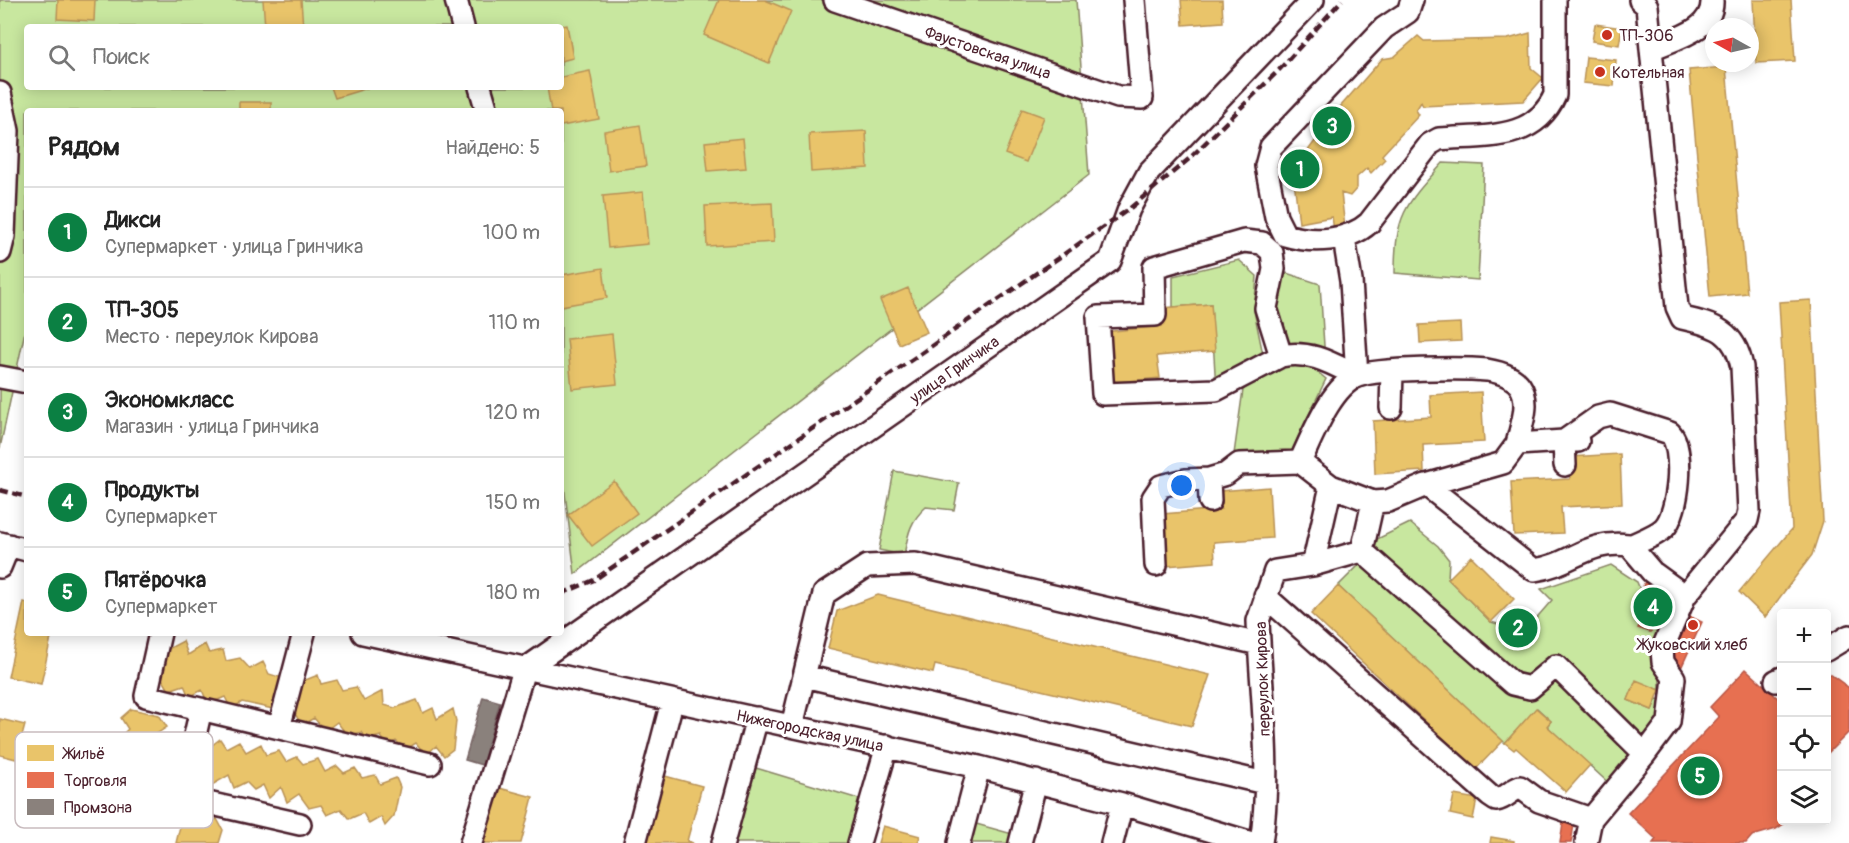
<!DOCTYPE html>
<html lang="ru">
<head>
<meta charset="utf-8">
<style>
  body { margin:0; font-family:Pangolin,sans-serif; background:#f2f2f2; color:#222 }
  .controls { position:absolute; right:18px; bottom:18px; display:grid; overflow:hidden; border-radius:6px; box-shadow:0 3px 15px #0003 }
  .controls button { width:54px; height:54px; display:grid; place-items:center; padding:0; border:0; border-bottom:2px solid #e0e0e0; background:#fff; color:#222; font:30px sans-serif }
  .compass { position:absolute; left:1705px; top:18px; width:54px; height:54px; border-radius:50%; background:#fff; box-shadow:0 3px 15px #0003; rotate:278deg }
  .you { position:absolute; left:1182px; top:486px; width:21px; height:21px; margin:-15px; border:4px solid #fff; border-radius:50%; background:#1a73e8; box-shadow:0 0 0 9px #1a73e833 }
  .badge { display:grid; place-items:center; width:39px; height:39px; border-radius:50%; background:#0b8043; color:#fff; font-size:20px; font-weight:700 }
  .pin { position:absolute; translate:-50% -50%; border:3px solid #fff; box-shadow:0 2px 6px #0006 }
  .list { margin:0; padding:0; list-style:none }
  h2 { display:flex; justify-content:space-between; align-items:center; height:78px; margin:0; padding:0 24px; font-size:26px }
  h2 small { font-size:20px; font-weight:400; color:#767676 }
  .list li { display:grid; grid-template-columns:39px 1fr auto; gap:18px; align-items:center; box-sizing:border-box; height:90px; padding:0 24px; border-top:2px solid #e0e0e0 }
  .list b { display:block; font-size:22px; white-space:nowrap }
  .list p { margin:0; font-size:20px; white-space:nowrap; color:#767676 }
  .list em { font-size:20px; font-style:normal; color:#767676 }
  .icon { flex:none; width:33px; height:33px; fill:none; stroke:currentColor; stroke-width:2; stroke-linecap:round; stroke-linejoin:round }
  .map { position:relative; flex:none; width:1849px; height:843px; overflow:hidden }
  .search { position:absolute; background:#fff; box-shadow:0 3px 15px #0003; left:24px; top:24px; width:540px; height:66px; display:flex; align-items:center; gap:15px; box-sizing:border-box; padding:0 21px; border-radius:6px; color:#767676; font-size:22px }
  .panel { position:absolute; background:#fff; box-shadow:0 3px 15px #0003; left:24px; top:108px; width:540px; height:528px; border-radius:6px }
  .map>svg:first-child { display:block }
  .green { fill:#c8e79f; stroke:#898365; stroke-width:1.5; fill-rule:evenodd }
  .homes { fill:#e9c46a; stroke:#b99257; stroke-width:1.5 }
  .shops { fill:#e76f51; stroke:#b85746; stroke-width:1.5 }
  .industry { fill:#8a817c; stroke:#776464; stroke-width:1.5 }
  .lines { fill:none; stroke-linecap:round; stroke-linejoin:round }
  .minor-casing { stroke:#4a1f2b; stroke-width:26 }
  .minor { stroke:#fff; stroke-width:21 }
  .rail { stroke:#4a1f2b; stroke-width:4.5; stroke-dasharray:9 4.5; stroke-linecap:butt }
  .poi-dot { fill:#c8321e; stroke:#fff; stroke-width:2 }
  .labels { text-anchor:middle; stroke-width:6; stroke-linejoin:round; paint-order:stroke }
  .poi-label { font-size:16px; fill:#4a1f2b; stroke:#fff; text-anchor:start }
  .street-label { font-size:16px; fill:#4a1f2b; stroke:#fff }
  .key { fill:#fff; stroke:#c9bcbf; stroke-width:1.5 }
  .key-label { font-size:16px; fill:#4a1f2b }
</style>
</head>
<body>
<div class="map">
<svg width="1849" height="843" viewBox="0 0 1849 843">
  <rect width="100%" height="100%" fill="#fff"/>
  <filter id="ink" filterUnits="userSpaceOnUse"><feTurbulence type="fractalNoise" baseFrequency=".0167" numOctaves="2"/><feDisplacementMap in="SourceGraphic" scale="12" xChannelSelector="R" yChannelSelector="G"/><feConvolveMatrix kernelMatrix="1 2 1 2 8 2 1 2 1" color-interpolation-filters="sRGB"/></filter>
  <g filter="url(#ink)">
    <path class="green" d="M 0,0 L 1076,0 L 1089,175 L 575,574 L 561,461 L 561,111 L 27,111 L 27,322 L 0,448 ZM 27,27 L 561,27 L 561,87 L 27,87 Z
      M 1443,163 L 1484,165 L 1478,280 L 1395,273 C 1395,215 1405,205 1443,163 Z
      M 1239,260 L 1257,276 L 1254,311 L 1265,364 L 1216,390 L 1211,304 L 1173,307 L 1173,276 Z
      M 1274,269 L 1320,284 L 1325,361 L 1281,356 Z
      M 1286,366 L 1310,366 L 1326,379 L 1290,454 L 1234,454 L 1243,390 L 1265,373 Z
      M 894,471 L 959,483 L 954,510 L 926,507 C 910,521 908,534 904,555 L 879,550 Z
      M 1410,523 L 1438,546 L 1449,560 L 1448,579 L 1491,622 L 1501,625 L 1514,611 L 1532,623 L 1552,600 L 1541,589 L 1611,565 L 1637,582 L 1641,592 L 1645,594 L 1635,618 L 1641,621 L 1639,628 L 1650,632 L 1653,626 L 1659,628 L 1660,690 L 1636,681 L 1628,700 L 1652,710 L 1657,699 L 1663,700 L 1665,727 L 1616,790 L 1547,726 L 1551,721 L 1537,708 L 1505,743 L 1338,586 L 1368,556 L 1373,541 Z
      M 756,768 L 862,800 L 849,843 L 734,843 Z
      M 969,822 L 1016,835 L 1014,843 L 964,843 Z"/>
    <path class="homes" d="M 58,0 L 95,0 L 94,21 L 57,19 Z
      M 263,0 L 301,0 L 303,27 L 265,27 Z
      M 719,0 L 765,0 L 791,11 L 769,63 L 704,35 Z
      M 1181,0 L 1222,0 L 1223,22 L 1183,25 Z
      M 1753,0 L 1791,0 L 1795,61 L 1756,63 Z
      M 1595,24 L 1622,28 L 1619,45 L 1592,41 Z
      M 567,25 L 573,58 L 561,61 L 561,27 L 555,27 Z
      M 1530,33 L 1531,68 L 1543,78 L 1523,101 L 1423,106 L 1421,102 L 1416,110 L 1419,115 L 1382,155 L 1385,159 L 1371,173 L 1367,168 L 1357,177 L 1357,188 L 1350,196 L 1341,193 L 1345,228 L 1334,230 L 1332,217 L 1299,223 L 1293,171 L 1340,107 L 1382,59 L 1394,57 L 1418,36 L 1424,41 L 1508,39 Z
      M 1586,57 L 1616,60 L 1614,86 L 1583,83 Z
      M 1726,67 L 1747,293 L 1710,297 L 1689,70 Z
      M 590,71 L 599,119 L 561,126 L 561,111 L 551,111 L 547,87 L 561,87 L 561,77 Z
      M 331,87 L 371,87 L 335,98 Z
      M 239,102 L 271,102 L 271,111 L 239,111 Z
      M 1022,109 L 1044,117 L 1026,162 L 1005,154 Z
      M 640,125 L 646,166 L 609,171 L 604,131 Z
      M 866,131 L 868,168 L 811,172 L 809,134 Z
      M 743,138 L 746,168 L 708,171 L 705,142 Z
      M 643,192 L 648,244 L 608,248 L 603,196 Z
      M 772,203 L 774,242 L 707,246 L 705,206 Z
      M 603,268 L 607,298 L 561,306 L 561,275 Z
      M 908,288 L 927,332 L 899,344 L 880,300 Z
      M 1811,300 L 1823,521 L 1812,555 L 1765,617 L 1739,592 L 1792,529 L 1779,302 Z
      M 1211,304 L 1215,351 L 1157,356 L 1160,378 L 1109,383 L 1104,332 L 1162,326 L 1161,308 Z
      M 1460,323 L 1461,341 L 1420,343 L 1419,325 Z
      M 612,334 L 617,384 L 572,389 L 567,339 Z
      M 1481,392 L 1484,442 L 1423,445 L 1424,471 L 1375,474 L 1373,421 L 1431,417 L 1430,395 Z
      M 1620,454 L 1622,504 L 1561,507 L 1563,533 L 1514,535 L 1511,482 L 1570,479 L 1569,457 Z
      M 614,481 L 637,513 L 592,546 L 568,515 Z
      M 1269,487 L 1272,538 L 1214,542 L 1215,562 L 1166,566 L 1162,514 L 1221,509 L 1219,491 Z
      M 1471,556 L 1514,599 L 1491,622 L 1448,579 Z
      M 1338,586 L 1503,741 L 1476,769 L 1311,614 Z
      M 878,595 L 1115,652 L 1210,675 L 1192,726 L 935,665 L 933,673 L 828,648 L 837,611 Z
      M 24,602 L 27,603 L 27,633 L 52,633 L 41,684 L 8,677 Z
      M 1514,611 L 1534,630 L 1521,644 L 1501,625 Z
      M 183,641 L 188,655 L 205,644 L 209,653 L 223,650 L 226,661 L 240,658 L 250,669 L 263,662 L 269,674 L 298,683 L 318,675 L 321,684 L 337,680 L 342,690 L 356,687 L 364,701 L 383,691 L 384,705 L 395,708 L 417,700 L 423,713 L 433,708 L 437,719 L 453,709 L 456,721 L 453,749 L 444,756 L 436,746 L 426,755 L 416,743 L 406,749 L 396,741 L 386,745 L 381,736 L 367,740 L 361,732 L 348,736 L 337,722 L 325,731 L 314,718 L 302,725 L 295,714 L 242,702 L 231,709 L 225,697 L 208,704 L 202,690 L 189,697 L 184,685 L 169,690 L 161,677 L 168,649 Z
      M 1636,680 L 1660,690 L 1652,710 L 1628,700 Z
      M 1536,708 L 1551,721 L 1547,726 L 1590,765 L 1566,792 L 1516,748 L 1514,750 L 1505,743 Z
      M 131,709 L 159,715 L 167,727 L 155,735 L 162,749 L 152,759 L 161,771 L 151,782 L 158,794 L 142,804 L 116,797 L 110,783 L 121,777 L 114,761 L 123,753 L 117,740 L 128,729 L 121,718 Z
      M 0,719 L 25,725 L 16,759 L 0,755 Z
      M 220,739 L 226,748 L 239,741 L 246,752 L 261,744 L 266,755 L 279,751 L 286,762 L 297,757 L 303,764 L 318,759 L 325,772 L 337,766 L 344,773 L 355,768 L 362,778 L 375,775 L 380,784 L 396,778 L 400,787 L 394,816 L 385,826 L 381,817 L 369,824 L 363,813 L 349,819 L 341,809 L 327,815 L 321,805 L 309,808 L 299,794 L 287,802 L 281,787 L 269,798 L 263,785 L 254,790 L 246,782 L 234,788 L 229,775 L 212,785 L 206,771 L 211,746 Z
      M 665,776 L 702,786 L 687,841 L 693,843 L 644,843 L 647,841 Z
      M 496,787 L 533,797 L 521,843 L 481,843 Z
      M 1454,795 L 1477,799 L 1473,819 L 1450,814 Z
      M 197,812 L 205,823 L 217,819 L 223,830 L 219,843 L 176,843 L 182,818 Z
      M 883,826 L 920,836 L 918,843 L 878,843 Z
      M 1491,837 L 1514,841 L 1514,843 L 1490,843 Z"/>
    <path class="shops" d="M 1645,581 L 1661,587 L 1659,592 L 1671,597 L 1659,628 L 1653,626 L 1651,632 L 1638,628 L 1641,621 L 1635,619 L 1645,594 L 1641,592 Z
      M 1689,616 L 1702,622 L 1682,666 L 1669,660 Z
      M 1746,669 L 1782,702 L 1782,820 L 1790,820 L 1776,829 L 1752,836 L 1746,843 L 1653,843 L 1656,839 L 1628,813 L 1719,717 L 1710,707 Z
      M 1826,671 L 1849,688 L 1849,732 L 1827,754 L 1826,759 Z
      M 1564,816 L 1575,818 L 1571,843 L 1560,843 Z"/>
    <path class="industry" d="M 483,697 L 500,702 L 482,765 L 465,760 Z"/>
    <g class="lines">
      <defs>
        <path id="minor" d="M 456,0 L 463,27
          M 835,0 L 1118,97 L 1142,98 L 1134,0
          M 1412,0 L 1408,12 L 1384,28 L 1271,147 L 1266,166 L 1276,217 L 1285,235 C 1312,243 1348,242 1369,223 L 1430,144 L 1439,139 C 1482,135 1534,143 1555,95 L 1555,0
          M 1640,0 L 1647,6 L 1651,49
          M 480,87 L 487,111
          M 0,93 L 8,131 L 4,236 L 0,252
          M 1244,241 L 1262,243 L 1272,252 L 1274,269 L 1266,308 L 1281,356 L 1216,390 L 1103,394 L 1098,317 L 1155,315 L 1154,267 Z
          M 1281,356 C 1310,350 1331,363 1357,376 L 1351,281 L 1344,238
          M 0,377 L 27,382
          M 1391,408 L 1392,371
          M 1565,465 L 1564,441 L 1578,441
          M 1209,479 L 1210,501
          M 1426,485 L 1503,463 L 1517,444 L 1564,441 L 1598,417 L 1610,414 L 1670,433 C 1685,448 1679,513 1664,528 C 1656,536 1640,541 1630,546
          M 1373,502 L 1331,486 L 1300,462 C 1312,437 1331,386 1358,376 C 1378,368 1465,368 1487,370 C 1499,372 1513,376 1520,386 C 1531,402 1521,426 1517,444
          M 0,543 L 27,550
          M 1362,551 L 1373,502 L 1388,501 L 1426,485 L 1534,570 C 1572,565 1587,539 1629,545 L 1652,572 L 1685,596 L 1747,520 L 1749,511 L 1742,367 C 1735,331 1715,325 1682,318 L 1677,307 L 1651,49 C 1673,39 1714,31 1712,0
          M 1362,551 L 1513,684 L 1530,688 L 1556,666 L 1645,754 L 1591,819 L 1586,843
          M 1156,565 L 1153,498 L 1161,486 L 1185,480 L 1209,479 L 1226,474 L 1239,464 L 1300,462
          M 1313,565 L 1331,486
          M 0,567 L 9,545
          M 1265,596 L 1490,796 L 1496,800 C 1507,798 1511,790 1520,787 L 1539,801 L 1591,819
          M 160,633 L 146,696 L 430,764
          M 363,633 L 979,767 L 1122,804 L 1252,843
          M 1826,650 L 1849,636
          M 524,670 L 1110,261 L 1129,209 L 1149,172 L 1313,0
          M 804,676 L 1265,783
          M 1776,681 L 1782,678
          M 201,709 L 181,797 L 300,824
          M 792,726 L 824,594 L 867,566 L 915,564 L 1259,644
          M 279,728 L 304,633
          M 1645,754 L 1669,722 L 1674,678 L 1663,662 L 1662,650 L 1685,596
          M 471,843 L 524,670
          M 635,843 L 672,702
          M 723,843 L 757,718
          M 859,843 L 887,746
          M 959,843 L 979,767
          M 1020,843 L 1036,781
          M 1112,843 L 1122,804
          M 1261,843 C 1272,771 1261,694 1258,621 L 1275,571 L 1313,565 L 1362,551"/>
      </defs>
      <use href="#minor" class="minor-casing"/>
      <use href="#minor" class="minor"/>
      <path class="rail" d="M 0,490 L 27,497
        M 561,594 L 594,580 L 1129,209 L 1190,158 L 1279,70 L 1342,0"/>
    </g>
  </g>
  <g class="poi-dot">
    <circle cx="1607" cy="35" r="6"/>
    <circle cx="1600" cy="72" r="6"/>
    <circle cx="1693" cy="625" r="6"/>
  </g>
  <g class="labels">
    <g class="poi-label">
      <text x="1619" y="41">ТП-306</text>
      <text x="1612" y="78">Котельная</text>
      <text x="1693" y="650" text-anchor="middle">Жуковский хлеб</text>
    </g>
    <g class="street-label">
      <text transform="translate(988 52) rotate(19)" y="6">Фаустовская улица</text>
      <text transform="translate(954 369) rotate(-35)" y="6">улица Гринчика</text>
      <text transform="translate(1262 679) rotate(-92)" y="6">переулок Кирова</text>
      <text transform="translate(810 730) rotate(12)" y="6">Нижегородская улица</text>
    </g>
  </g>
  <rect x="15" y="732" width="198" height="96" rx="9" class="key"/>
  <rect x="27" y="745" width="27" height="16" fill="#e9c46a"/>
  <rect x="27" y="772" width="27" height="16" fill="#e76f51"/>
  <rect x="27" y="799" width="27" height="16" fill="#8a817c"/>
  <g class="key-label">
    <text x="64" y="759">Жильё</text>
    <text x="64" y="786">Торговля</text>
    <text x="64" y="813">Промзона</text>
  </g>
</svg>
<div class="controls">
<button>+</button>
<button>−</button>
<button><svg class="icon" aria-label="locate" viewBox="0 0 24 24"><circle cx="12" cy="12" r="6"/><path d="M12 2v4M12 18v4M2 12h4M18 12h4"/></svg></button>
<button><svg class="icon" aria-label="layers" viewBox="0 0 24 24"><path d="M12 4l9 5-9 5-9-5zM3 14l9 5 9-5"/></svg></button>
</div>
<svg class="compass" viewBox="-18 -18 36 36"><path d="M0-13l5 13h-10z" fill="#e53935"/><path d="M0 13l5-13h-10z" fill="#767676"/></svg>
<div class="you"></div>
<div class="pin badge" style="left:1300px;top:169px">1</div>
<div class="pin badge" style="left:1518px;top:628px">2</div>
<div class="pin badge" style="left:1332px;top:126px">3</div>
<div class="pin badge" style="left:1653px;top:607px">4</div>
<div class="pin badge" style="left:1700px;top:776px">5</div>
<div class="search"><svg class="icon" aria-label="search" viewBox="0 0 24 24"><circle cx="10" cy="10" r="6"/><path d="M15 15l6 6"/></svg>Поиск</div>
<section class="panel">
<h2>Рядом<small>Найдено: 5</small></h2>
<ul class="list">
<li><span class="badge">1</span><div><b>Дикси</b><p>Супермаркет · улица Гринчика</p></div><em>100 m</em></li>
<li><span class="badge">2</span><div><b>ТП-305</b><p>Место · переулок Кирова</p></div><em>110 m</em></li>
<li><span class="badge">3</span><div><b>Экономкласс</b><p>Магазин · улица Гринчика</p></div><em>120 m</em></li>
<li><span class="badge">4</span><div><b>Продукты</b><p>Супермаркет</p></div><em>150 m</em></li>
<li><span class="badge">5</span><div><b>Пятёрочка</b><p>Супермаркет</p></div><em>180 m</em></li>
</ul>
</section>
</div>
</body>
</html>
